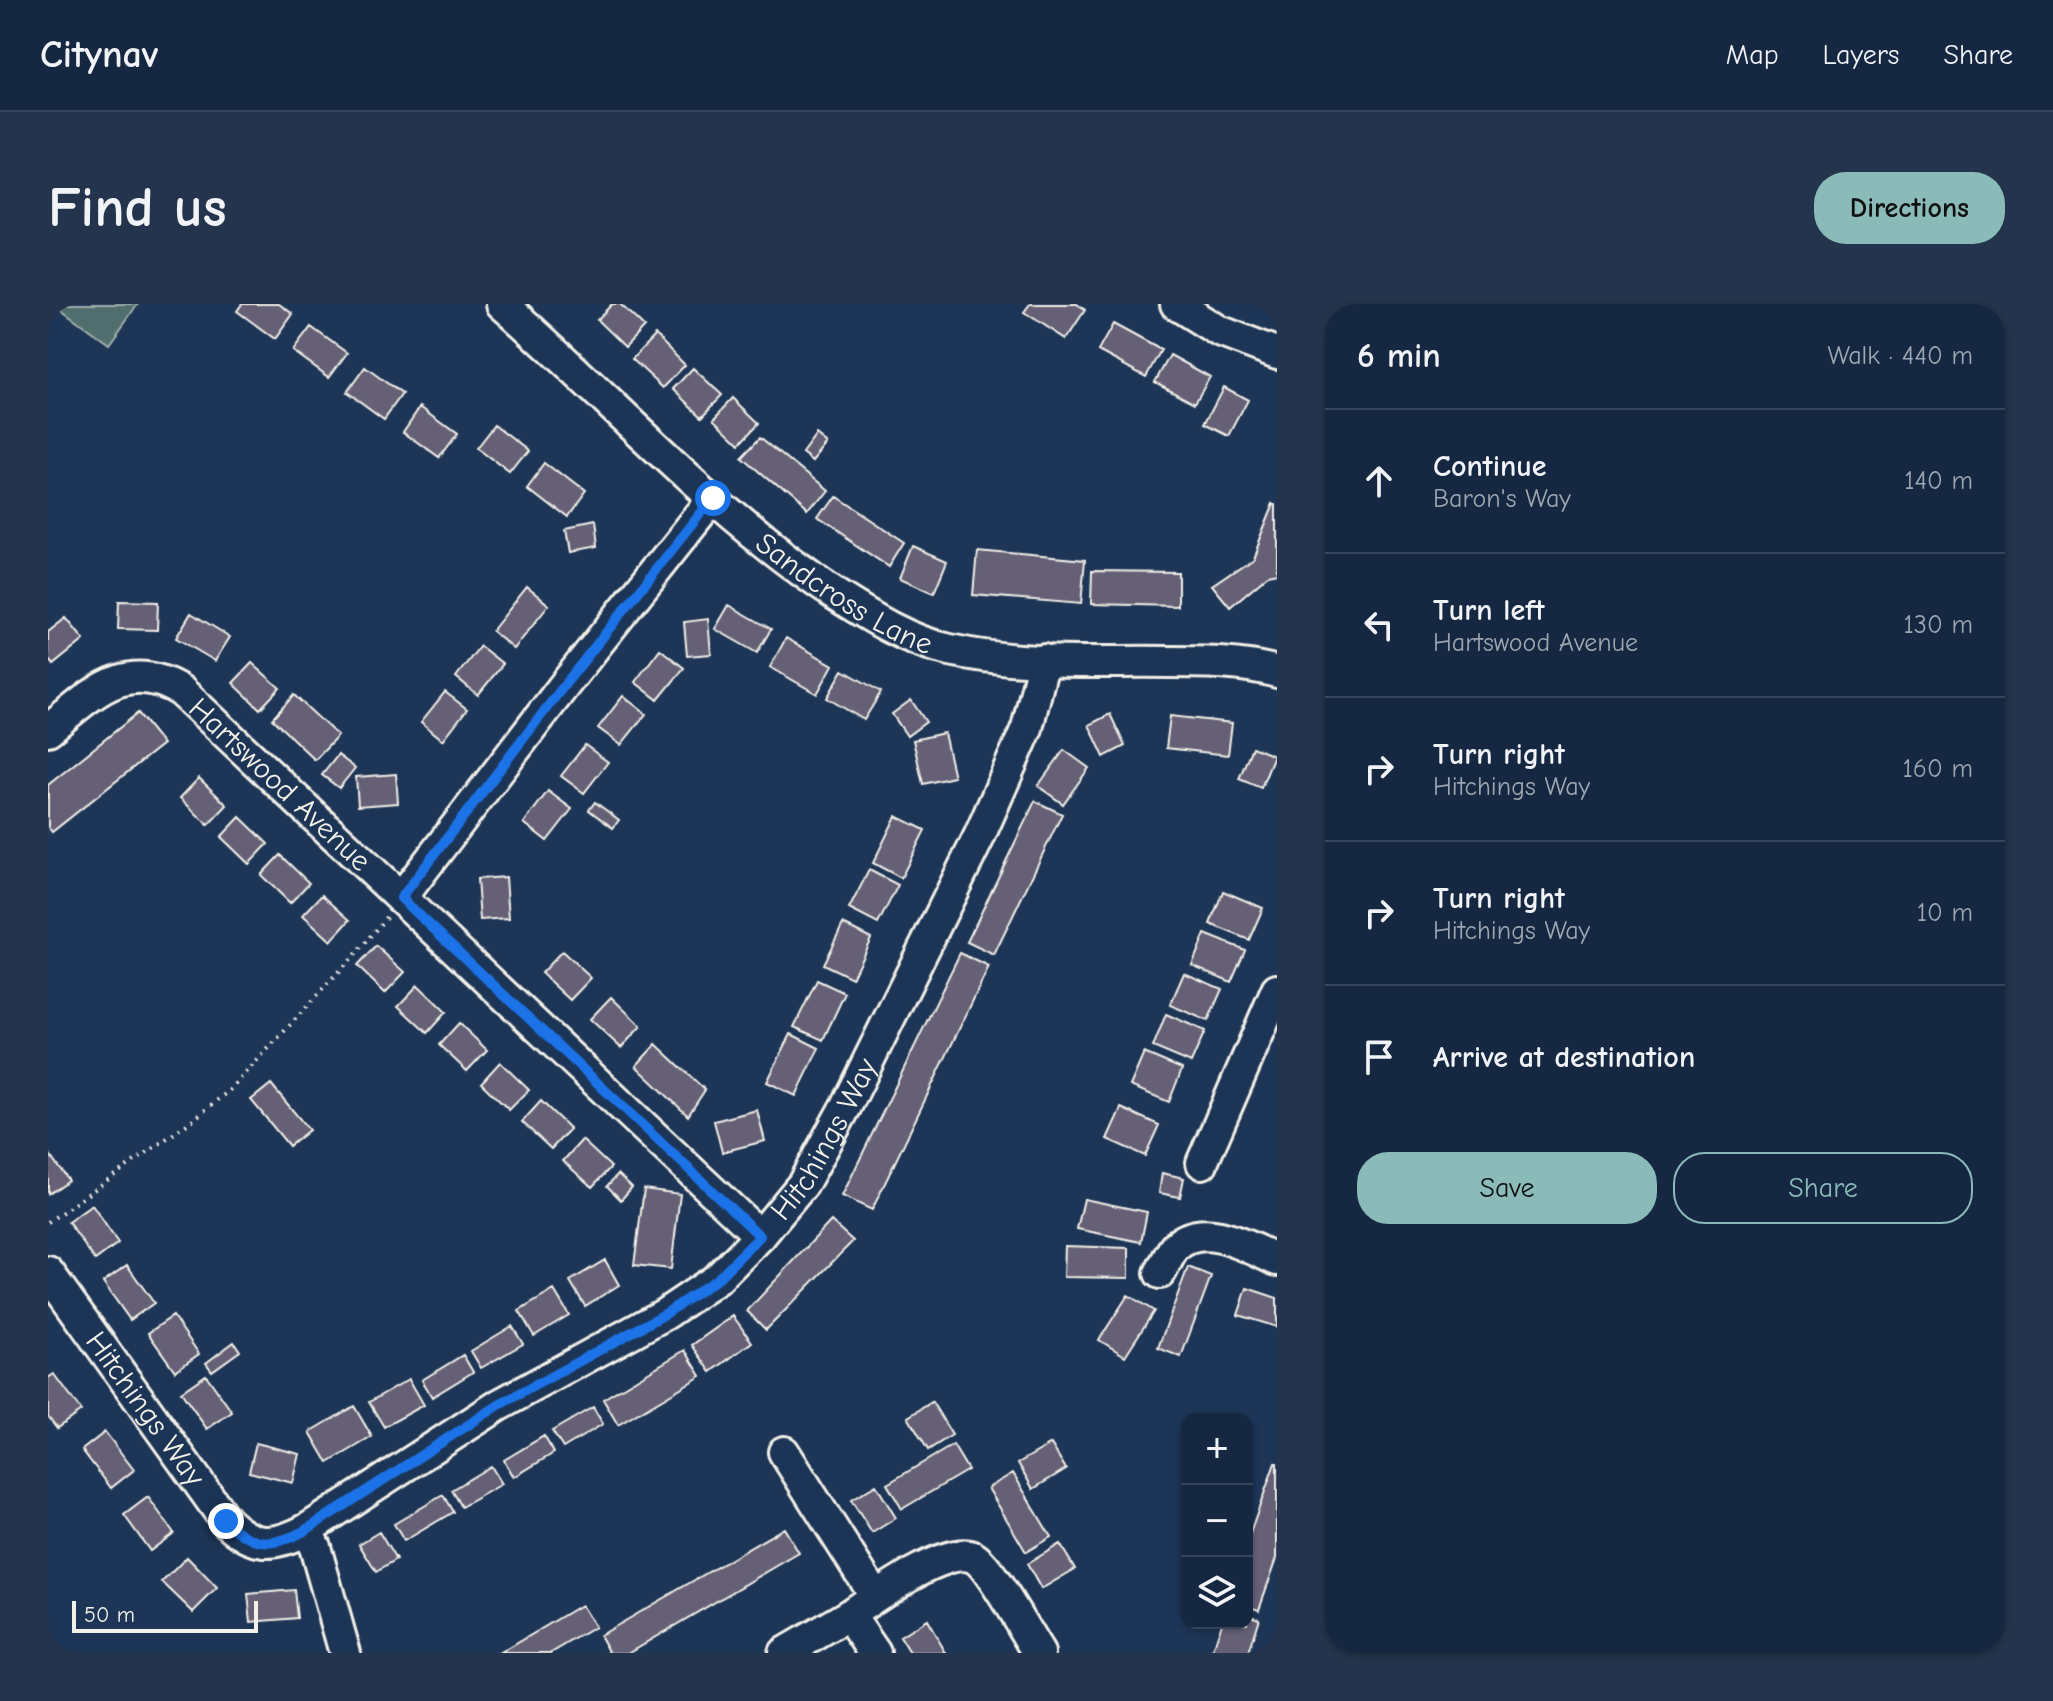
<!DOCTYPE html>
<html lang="en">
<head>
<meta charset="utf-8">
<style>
  body { margin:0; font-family:"Comic Neue",sans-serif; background:#23344c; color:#f1f3f6 }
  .controls { position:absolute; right:24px; bottom:24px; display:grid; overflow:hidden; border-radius:16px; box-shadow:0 2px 6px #0004 }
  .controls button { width:72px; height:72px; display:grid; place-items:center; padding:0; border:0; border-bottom:2px solid #35445a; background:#162841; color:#f1f3f6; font:40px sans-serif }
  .scale { position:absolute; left:24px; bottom:20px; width:186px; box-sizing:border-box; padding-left:8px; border:4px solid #f4f1e8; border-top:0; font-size:22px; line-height:28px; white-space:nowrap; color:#f4f1e8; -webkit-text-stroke:6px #1d3557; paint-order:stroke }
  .stop { position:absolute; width:24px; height:24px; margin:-18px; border:6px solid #1a73e8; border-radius:50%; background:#fff }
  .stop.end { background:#1a73e8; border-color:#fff; box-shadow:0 2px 8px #0008 }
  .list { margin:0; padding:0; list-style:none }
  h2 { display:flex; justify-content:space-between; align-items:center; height:104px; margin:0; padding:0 32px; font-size:34px }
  h2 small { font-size:26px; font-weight:400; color:#9ea6b1 }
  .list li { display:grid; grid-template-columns:52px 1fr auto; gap:24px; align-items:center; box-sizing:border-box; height:144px; padding:0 32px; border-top:2px solid #35445a }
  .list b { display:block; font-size:30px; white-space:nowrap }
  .list p { margin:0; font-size:26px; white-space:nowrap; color:#9ea6b1 }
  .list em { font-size:26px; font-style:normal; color:#9ea6b1 }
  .actions { display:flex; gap:16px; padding:24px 32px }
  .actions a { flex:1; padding:18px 0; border:2px solid #8bbbb9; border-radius:32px; text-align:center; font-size:28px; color:#8bbbb9 }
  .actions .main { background:#8bbbb9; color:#111 }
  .icon { flex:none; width:44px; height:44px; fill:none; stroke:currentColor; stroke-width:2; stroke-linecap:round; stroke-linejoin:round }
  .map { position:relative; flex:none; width:1229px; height:1349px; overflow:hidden; border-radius:32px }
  header { display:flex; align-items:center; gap:48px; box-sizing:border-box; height:112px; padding:0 40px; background:#162841; border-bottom:2px solid #35445a }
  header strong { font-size:38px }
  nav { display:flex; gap:44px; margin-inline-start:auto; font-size:28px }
  .intro { display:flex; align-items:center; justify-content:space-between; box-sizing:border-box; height:192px; padding:0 48px }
  h1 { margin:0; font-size:56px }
  .button { padding:20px 36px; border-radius:32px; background:#8bbbb9; color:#111; font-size:28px; font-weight:700 }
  main { display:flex; gap:48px; padding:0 48px }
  aside { flex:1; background:#162841; border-radius:32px; box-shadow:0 2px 6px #0004 }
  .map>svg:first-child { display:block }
  .green { fill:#4f6e6d; stroke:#a2b0aa; stroke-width:2 }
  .building { fill:#656076; stroke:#f4f1e8; stroke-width:2 }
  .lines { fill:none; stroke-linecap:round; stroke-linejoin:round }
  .minor-casing { stroke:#f4f1e8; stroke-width:36 }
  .path { stroke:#f4f1e8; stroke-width:4; stroke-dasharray:2 6; stroke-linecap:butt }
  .minor { stroke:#1d3557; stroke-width:30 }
  .route { stroke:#1a73e8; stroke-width:10 }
  .labels { text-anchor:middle; stroke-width:6; stroke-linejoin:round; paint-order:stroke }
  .street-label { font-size:30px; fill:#f4f1e8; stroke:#1d3557 }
</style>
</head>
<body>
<header>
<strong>Citynav</strong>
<nav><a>Map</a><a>Layers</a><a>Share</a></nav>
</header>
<div class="intro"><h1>Find us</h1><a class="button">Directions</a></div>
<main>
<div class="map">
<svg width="1229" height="1349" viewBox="0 0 1229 1349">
  <rect width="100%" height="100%" fill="#1d3557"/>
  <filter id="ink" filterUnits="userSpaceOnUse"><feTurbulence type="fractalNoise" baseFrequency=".0125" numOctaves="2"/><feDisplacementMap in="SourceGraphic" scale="16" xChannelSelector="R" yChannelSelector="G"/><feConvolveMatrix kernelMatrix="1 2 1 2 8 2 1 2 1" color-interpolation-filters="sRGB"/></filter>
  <g filter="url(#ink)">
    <path class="green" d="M 6,0 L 90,0 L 61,40 Z"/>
    <path class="building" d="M 194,0 L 231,0 L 245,10 L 227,35 L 189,7 Z
      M 564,0 L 572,0 L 596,23 L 577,43 L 549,16 Z
      M 982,0 L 1029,0 L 1037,6 L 1018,35 L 976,8 Z
      M 1065,20 L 1113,46 L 1098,73 L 1050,47 Z
      M 263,23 L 299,49 L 281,73 L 245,47 Z
      M 607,31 L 637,61 L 615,84 L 584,55 Z
      M 1122,51 L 1162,73 L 1147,99 L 1107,78 Z
      M 317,63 L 354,90 L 336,115 L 299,88 Z
      M 645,64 L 674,91 L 654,112 L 625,85 Z
      M 1176,83 L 1200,96 L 1181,132 L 1157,120 Z
      M 685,94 L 711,119 L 692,139 L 666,114 Z
      M 372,103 L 409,130 L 391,154 L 355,128 Z
      M 446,121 L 480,147 L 462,170 L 428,144 Z
      M 769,131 L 780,140 L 765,158 L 755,150 Z
      M 712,133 L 777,187 L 759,210 L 693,153 Z
      M 496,159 L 536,190 L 519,213 L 479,182 Z
      M 785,192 L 856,239 L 841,263 L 769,215 Z
      M 1227,199 L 1229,200 L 1229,269 L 1220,271 L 1182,303 L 1164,281 L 1205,253 Z
      M 545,221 L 548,244 L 520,249 L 516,227 Z
      M 865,242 L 899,257 L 886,289 L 852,274 Z
      M 929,246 L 1037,256 L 1033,300 L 925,291 Z
      M 1044,267 L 1130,268 L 1130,302 L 1043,300 Z
      M 479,283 L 501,301 L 466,345 L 444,327 Z
      M 71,297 L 110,298 L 109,326 L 70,325 Z
      M 681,301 L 723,325 L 709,349 L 667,325 Z
      M 143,309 L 182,333 L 167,357 L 128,334 Z
      M 18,314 L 36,336 L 5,361 L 0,355 L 0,328 Z
      M 660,315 L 663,350 L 639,352 L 636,318 Z
      M 738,334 L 785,361 L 769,390 L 722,363 Z
      M 432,342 L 455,360 L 430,391 L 408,373 Z
      M 612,345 L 636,364 L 610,396 L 587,378 Z
      M 204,359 L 232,384 L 212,405 L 185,379 Z
      M 795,366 L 833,388 L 816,416 L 779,394 Z
      M 397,388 L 419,405 L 395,436 L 373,418 Z
      M 246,391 L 290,432 L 267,456 L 224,415 Z
      M 575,392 L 598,410 L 573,441 L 550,424 Z
      M 863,396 L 878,418 L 859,432 L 844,410 Z
      M 90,409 L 115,440 L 4,528 L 0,523 L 0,481 Z
      M 1062,410 L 1077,442 L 1056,453 L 1041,421 Z
      M 1122,412 L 1184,419 L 1180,451 L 1118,444 Z
      M 896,429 L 906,473 L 875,480 L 865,436 Z
      M 537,441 L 560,458 L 536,489 L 513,472 Z
      M 1204,443 L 1226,452 L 1213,484 L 1191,475 Z
      M 1016,446 L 1041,464 L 1015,500 L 990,482 Z
      M 290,451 L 307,464 L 291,484 L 274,471 Z
      M 348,470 L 350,499 L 310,502 L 308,473 Z
      M 151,474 L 179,501 L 160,521 L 132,494 Z
      M 500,487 L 524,505 L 499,537 L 476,519 Z
      M 987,497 L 1014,510 L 946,651 L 919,638 Z
      M 547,498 L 571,516 L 565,524 L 541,506 Z
      M 848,512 L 877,526 L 853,574 L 825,559 Z
      M 192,513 L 220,540 L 201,560 L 173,533 Z
      M 232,551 L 261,579 L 242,599 L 213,571 Z
      M 821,566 L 850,581 L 830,620 L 801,605 Z
      M 458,573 L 461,614 L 432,616 L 429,575 Z
      M 1175,587 L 1215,604 L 1201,636 L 1162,620 Z
      M 274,591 L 302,616 L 283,637 L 255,611 Z
      M 795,620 L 823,634 L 804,674 L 775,660 Z
      M 1157,630 L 1197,646 L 1183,678 L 1144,661 Z
      M 328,642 L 357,668 L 337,689 L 309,662 Z
      M 514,647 L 543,674 L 522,696 L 493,669 Z
      M 912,649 L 941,663 L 824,906 L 794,892 Z
      M 1136,669 L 1174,685 L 1160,717 L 1122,701 Z
      M 769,676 L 797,689 L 775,736 L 746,723 Z
      M 370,681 L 398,708 L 379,729 L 350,702 Z
      M 563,693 L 593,722 L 573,744 L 542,715 Z
      M 1118,710 L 1157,727 L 1143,759 L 1105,743 Z
      M 411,719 L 439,746 L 419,767 L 391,741 Z
      M 743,730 L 771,744 L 748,792 L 719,778 Z
      M 608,740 L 657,786 L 640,812 L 588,762 Z
      M 1096,749 L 1134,765 L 1121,798 L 1082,782 Z
      M 452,758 L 481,786 L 461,806 L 433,779 Z
      M 223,780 L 261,826 L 241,842 L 203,796 Z
      M 493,797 L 522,825 L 503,845 L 474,818 Z
      M 1073,804 L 1111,821 L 1097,852 L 1059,835 Z
      M 709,806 L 717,837 L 674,848 L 666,817 Z
      M 534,836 L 563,863 L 544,883 L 515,857 Z
      M 0,848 L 20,876 L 0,890 Z
      M 1114,869 L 1136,874 L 1132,893 L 1111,889 Z
      M 570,870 L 584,883 L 573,896 L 559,882 Z
      M 596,885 L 632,890 L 623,965 L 586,961 Z
      M 1036,895 L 1099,908 L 1093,938 L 1029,925 Z
      M 44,901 L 70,939 L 47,956 L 20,918 Z
      M 783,917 L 805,937 L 718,1026 L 699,1007 Z
      M 1017,942 L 1081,944 L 1081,974 L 1016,973 Z
      M 557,956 L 571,981 L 537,1002 L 522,977 Z
      M 79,961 L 106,999 L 82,1016 L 55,978 Z
      M 1140,963 L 1163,972 L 1133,1053 L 1110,1044 Z
      M 1199,984 L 1229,994 L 1229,1023 L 1190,1011 Z
      M 506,986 L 521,1011 L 486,1032 L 471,1007 Z
      M 1080,991 L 1106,1007 L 1077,1052 L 1051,1036 Z
      M 125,1012 L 151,1050 L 127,1067 L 100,1029 Z
      M 685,1012 L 704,1038 L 663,1068 L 644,1041 Z
      M 464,1022 L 475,1040 L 433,1064 L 423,1047 Z
      M 186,1038 L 192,1047 L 164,1067 L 158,1059 Z
      M 637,1046 L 653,1072 L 570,1121 L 555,1095 Z
      M 415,1051 L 425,1068 L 384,1093 L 374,1076 Z
      M 6,1070 L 33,1107 L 9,1124 L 0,1112 L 0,1074 Z
      M 158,1071 L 184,1108 L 159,1125 L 133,1088 Z
      M 361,1075 L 376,1101 L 336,1123 L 321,1098 Z
      M 884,1098 L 904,1131 L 880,1146 L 860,1113 Z
      M 306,1102 L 324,1133 L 280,1159 L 262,1128 Z
      M 545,1103 L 555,1120 L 515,1144 L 504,1127 Z
      M 57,1128 L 86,1166 L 63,1184 L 34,1146 Z
      M 496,1132 L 506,1149 L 466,1173 L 456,1156 Z
      M 208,1139 L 252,1150 L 245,1179 L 201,1168 Z
      M 1003,1140 L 1018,1165 L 985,1185 L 970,1159 Z
      M 905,1141 L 920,1166 L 854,1205 L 839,1180 Z
      M 1227,1159 L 1229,1159 L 1229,1254 L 1211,1305 L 1199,1301 L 1199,1238 Z
      M 443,1162 L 454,1180 L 413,1203 L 403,1186 Z
      M 965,1169 L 1003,1233 L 978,1248 L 940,1184 Z
      M 828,1181 L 848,1214 L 824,1229 L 803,1196 Z
      M 395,1191 L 405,1208 L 356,1237 L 346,1220 Z
      M 100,1193 L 126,1229 L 102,1247 L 76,1211 Z
      M 736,1224 L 751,1249 L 580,1349 L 562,1349 L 552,1331 Z
      M 331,1228 L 348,1256 L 328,1268 L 311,1240 Z
      M 1012,1240 L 1027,1265 L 993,1285 L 979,1260 Z
      M 139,1253 L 169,1284 L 145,1308 L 114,1278 Z
      M 246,1286 L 249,1314 L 203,1318 L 200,1290 Z
      M 533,1301 L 547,1323 L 503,1349 L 453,1349 Z
      M 1199,1310 L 1211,1314 L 1200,1349 L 1164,1349 L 1174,1319 L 1199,1319 Z
      M 879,1316 L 898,1349 L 862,1349 L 852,1333 Z"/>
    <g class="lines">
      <defs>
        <g id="minor">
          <path id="s1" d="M 454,0 C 565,97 664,209 788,291 C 824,314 860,337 902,346 C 973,362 1048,357 1121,358 C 1157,358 1194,358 1229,368"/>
          <path d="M 1128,0 L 1171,27 L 1229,49"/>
          <path id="s2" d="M 0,426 C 43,392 77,352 133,387 L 712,932"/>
          <path d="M 353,594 L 518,379 L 665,194"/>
          <path d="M 1154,859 L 1229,686"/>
          <path id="s3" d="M 0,968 L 178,1217 C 206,1244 225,1243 258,1226 L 451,1101 L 617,1010 L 669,975 L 712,932 L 755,880 L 798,802 L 931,533 L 979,424 L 996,356"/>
          <path d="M 1112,969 C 1117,961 1122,948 1128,942 C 1157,916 1201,944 1229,956"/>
          <path d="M 736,1148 L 827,1292"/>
          <path d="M 258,1226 L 267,1243 L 297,1349"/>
          <path d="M 801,1311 C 825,1294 898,1241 925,1253 C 941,1260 979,1331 991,1349"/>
          <path d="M 736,1349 L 801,1311 L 827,1349"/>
        </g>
      </defs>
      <use href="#minor" class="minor-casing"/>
      <path class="path" d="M 0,918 L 145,816 L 184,784 L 312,645 L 338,613"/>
      <use href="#minor" class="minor"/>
    </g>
  </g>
  <g class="lines" filter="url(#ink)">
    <path class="route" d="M 178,1217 C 206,1244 225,1244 258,1226 L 451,1101 L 617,1010 L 669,975 L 712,932 L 353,594 L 518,379 L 665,194"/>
  </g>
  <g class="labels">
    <g class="street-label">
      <text dy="10" stroke="none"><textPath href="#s1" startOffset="450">Sandcross Lane</textPath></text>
      <text dy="10" stroke="none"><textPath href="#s2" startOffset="288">Hartswood Avenue</textPath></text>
      <text dy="10" stroke="none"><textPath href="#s3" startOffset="1054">Hitchings Way</textPath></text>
      <text dy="10" stroke="none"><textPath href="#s3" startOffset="168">Hitchings Way</textPath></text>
    </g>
  </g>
</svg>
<div class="controls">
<button>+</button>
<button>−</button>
<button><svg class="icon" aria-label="layers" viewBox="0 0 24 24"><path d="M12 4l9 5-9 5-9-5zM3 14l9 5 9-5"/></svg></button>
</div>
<div class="scale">50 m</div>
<div class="stop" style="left:665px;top:194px"></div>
<div class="stop end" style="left:178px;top:1217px"></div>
</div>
<aside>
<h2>6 min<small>Walk · 440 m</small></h2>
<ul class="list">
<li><svg class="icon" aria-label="ahead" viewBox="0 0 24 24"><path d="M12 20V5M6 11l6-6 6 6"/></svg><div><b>Continue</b><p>Baron's Way</p></div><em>140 m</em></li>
<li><svg class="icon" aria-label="left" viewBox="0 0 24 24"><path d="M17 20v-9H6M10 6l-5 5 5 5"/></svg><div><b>Turn left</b><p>Hartswood Avenue</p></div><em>130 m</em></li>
<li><svg class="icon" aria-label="right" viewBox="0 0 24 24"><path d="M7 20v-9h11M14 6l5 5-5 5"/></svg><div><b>Turn right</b><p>Hitchings Way</p></div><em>160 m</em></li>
<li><svg class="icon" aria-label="right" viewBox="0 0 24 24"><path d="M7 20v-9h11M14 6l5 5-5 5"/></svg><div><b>Turn right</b><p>Hitchings Way</p></div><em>10 m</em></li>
<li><svg class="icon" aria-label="arrive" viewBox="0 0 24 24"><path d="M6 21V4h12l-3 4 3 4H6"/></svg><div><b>Arrive at destination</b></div></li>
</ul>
<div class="actions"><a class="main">Save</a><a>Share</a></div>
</aside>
</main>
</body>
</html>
